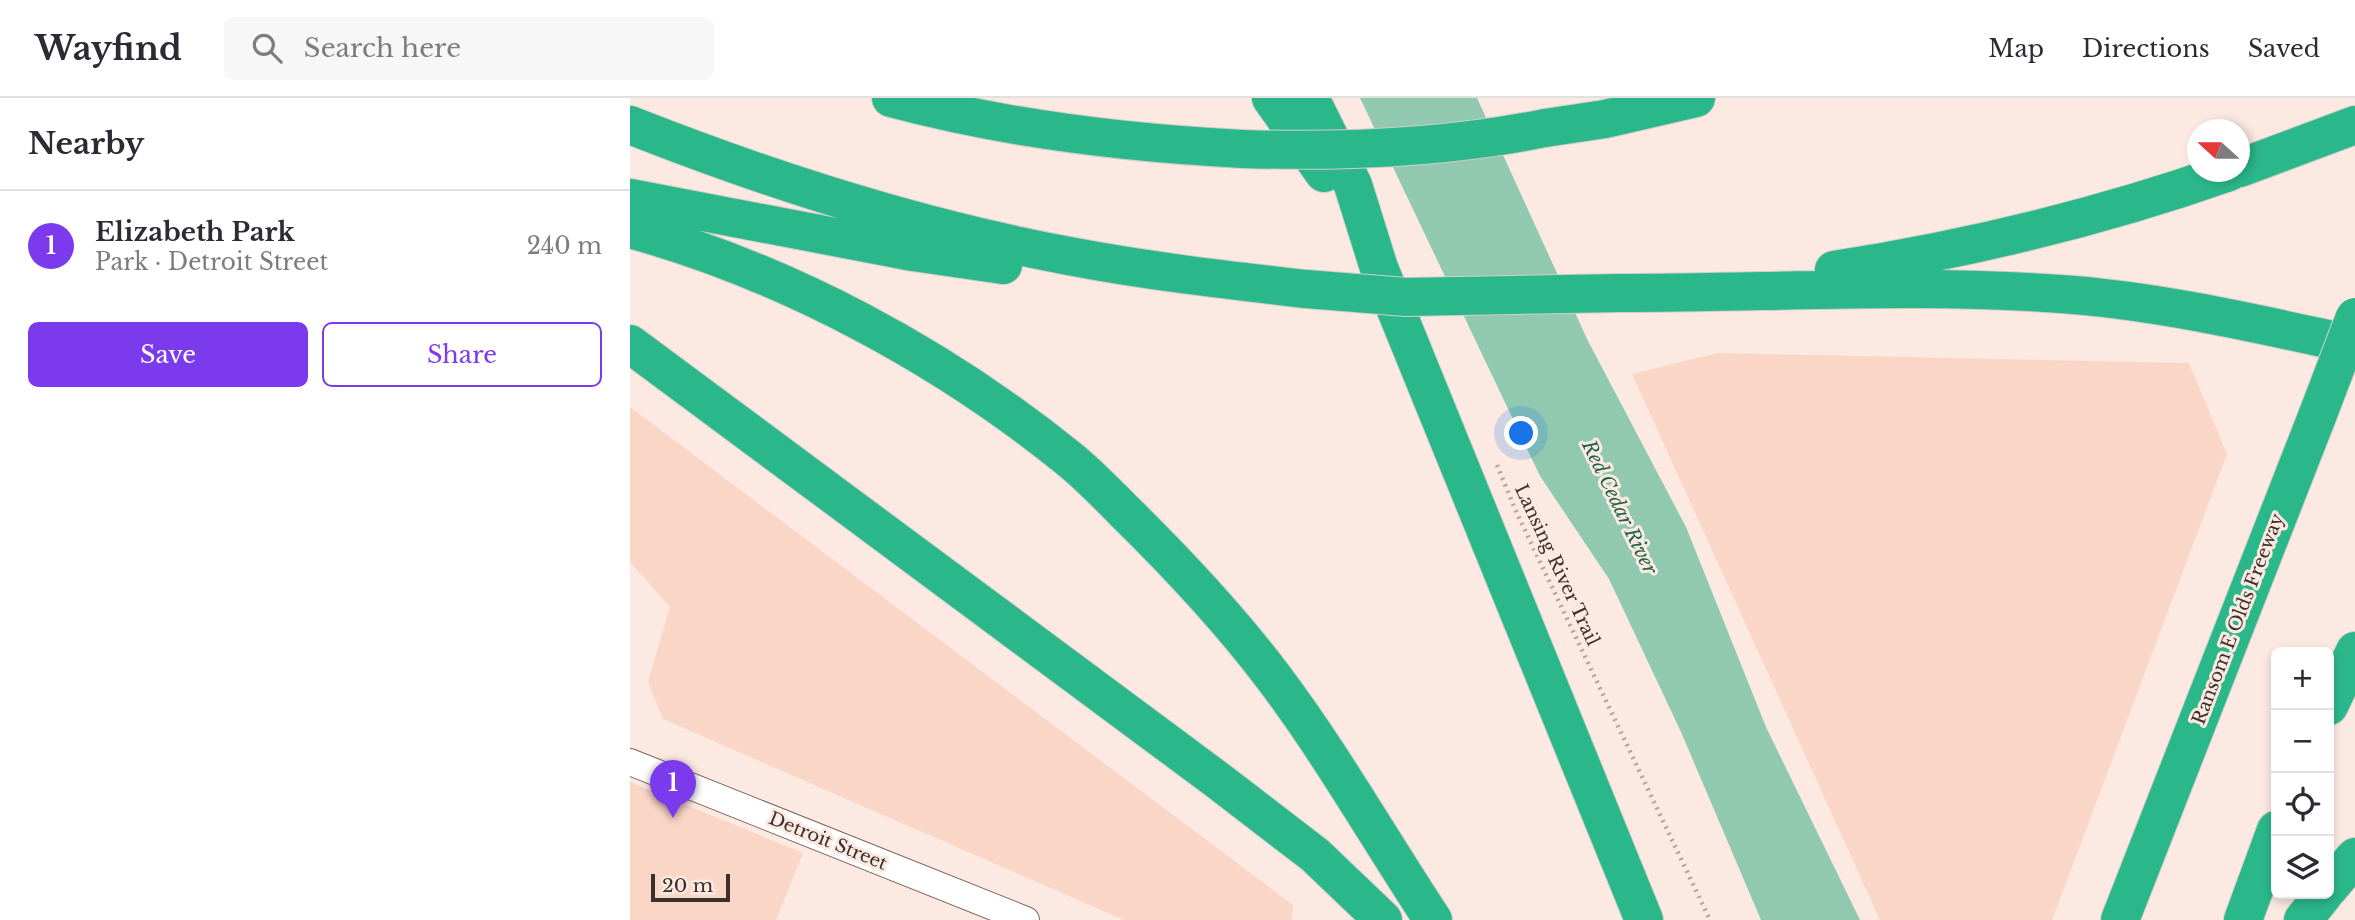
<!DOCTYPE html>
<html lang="en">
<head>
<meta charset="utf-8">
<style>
  body { margin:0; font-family:"Libre Baskerville",serif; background:#f7f7f7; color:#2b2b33 }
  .controls { position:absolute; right:21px; bottom:21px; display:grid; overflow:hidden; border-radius:10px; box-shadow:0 4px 10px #0003 }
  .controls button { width:63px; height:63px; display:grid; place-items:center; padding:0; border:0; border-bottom:2px solid #e1e1e2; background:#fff; color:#2b2b33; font:35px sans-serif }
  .compass { position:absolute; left:1557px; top:21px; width:63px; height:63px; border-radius:50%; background:#fff; box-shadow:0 4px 10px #0003; rotate:291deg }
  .scale { position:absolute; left:21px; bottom:18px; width:79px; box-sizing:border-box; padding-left:7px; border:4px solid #3b302b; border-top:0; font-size:19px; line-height:24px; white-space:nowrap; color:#3b302b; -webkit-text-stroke:5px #fceae2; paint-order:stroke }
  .you { position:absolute; left:892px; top:336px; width:24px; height:24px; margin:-18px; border:5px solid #fff; border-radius:50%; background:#1a73e8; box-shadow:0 0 0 10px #1a73e833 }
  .badge { display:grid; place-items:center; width:46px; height:46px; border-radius:50%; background:#7c3aed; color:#fff; font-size:23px; font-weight:700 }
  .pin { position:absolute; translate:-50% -58px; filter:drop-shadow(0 2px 4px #0008) }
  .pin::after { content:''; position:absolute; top:37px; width:24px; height:21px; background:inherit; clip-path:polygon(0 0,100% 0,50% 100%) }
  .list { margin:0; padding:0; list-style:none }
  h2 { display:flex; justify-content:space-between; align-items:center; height:91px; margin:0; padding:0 28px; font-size:30px }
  h2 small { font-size:23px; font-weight:400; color:#7c7c81 }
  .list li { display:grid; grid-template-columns:46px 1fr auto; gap:21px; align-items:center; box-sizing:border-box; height:112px; padding:0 28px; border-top:2px solid #e1e1e2 }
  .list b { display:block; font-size:26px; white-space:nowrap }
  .list p { margin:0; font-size:23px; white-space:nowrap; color:#7c7c81 }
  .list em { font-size:23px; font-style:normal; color:#7c7c81 }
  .actions { display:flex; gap:14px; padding:21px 28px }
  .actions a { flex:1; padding:16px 0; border:2px solid #7c3aed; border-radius:10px; text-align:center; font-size:24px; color:#7c3aed }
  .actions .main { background:#7c3aed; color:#fff }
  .icon { flex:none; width:38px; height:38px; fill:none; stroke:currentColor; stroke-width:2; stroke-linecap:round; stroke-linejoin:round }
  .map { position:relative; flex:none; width:1725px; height:822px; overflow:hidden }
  header { display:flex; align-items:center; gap:42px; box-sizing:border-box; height:98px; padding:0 35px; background:#fff; border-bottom:2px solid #e1e1e2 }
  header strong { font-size:33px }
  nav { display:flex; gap:38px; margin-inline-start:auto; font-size:24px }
  .search { width:490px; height:63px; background:#f7f7f7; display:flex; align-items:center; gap:18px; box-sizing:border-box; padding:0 24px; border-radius:10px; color:#7c7c81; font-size:26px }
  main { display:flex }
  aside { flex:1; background:#fff }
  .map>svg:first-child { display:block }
  .green { fill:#fad6c6 }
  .water { fill:#90c9b0 }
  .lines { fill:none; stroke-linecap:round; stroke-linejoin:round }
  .minor-casing { stroke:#7f665b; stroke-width:28 }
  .motorway-casing { stroke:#d0cdcc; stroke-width:40 }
  .path { stroke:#b1a29b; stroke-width:4.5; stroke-dasharray:2 5; stroke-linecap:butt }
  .minor { stroke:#fff; stroke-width:26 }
  .motorway { stroke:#2ab88a; stroke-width:38 }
  .motorway-bridge-casing { stroke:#d0cdcc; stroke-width:40; stroke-linecap:butt }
  .motorway-bridge { stroke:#2ab88a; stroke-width:38 }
  .labels { text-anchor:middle; stroke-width:6; stroke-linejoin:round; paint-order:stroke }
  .street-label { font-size:18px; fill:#3b302b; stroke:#fceae2 }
  .water-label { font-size:19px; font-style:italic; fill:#1e624a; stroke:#fceae2 }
</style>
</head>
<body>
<header>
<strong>Wayfind</strong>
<div class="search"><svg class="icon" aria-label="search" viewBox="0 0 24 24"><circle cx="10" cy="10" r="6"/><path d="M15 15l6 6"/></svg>Search here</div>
<nav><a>Map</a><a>Directions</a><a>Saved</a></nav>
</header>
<main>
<aside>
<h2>Nearby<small></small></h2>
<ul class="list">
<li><span class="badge">1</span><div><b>Elizabeth Park</b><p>Park · Detroit Street</p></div><em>240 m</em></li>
</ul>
<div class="actions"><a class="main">Save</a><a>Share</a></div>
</aside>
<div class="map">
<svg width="1725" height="822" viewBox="0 0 1725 822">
  <rect width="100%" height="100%" fill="#fceae2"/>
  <path class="green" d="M 1088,255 L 1559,265 L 1597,356 L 1422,822 L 1250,822 L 1002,276 Z
    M 0,309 L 663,807 L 662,822 L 494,822 L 33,621 L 18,584 L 40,509 L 0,464 Z
    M 0,684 L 173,755 L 146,822 L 0,822 Z"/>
  <path class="water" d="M 730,0 L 847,0 L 958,243 L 1056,429 L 1136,629 L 1230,822 L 1131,822 L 1051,634 L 979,481 L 910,378 Z"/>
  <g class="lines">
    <defs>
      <path id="minor" d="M 0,664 L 396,822"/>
      <path id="motorway" d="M 261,0 C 376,31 494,45 613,51
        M 641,0 L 694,75
        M 680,0 L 723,87 L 749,170 L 1014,822
        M 0,27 C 142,83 288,130 439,158 C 517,173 597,182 676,191
        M 915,30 L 975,21 L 1066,0
        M 1610,70 L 1725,27
        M 0,100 L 283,154 L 373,167
        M 0,131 C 156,174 312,258 438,360 C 458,376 476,395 494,413 C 547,465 599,520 644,580 C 702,657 750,742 803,822
        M 1204,172 C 1339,151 1471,119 1599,74
        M 989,195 C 1141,195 1293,185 1444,197 C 1539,205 1632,227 1725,247
        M 0,246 L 586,681 L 685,757 L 753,822
        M 1699,608 L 1725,553
        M 1699,790 L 1725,759
        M 1490,822 L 1688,316
        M 1613,822 L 1646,732
        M 1673,822 L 1694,796"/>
    </defs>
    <use href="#minor" class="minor-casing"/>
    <use href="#motorway" class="motorway-casing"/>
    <path class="path" d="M 867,367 L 885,411 L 1080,822"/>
    <use href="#minor" class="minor"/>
    <use href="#motorway" class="motorway"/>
    <defs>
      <path id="motorway-bridge" d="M 613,51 C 713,54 816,50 915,30
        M 676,191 L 776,199 L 989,195
        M 1688,316 L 1725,219"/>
    </defs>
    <use href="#motorway-bridge" class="motorway-bridge-casing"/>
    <use href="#motorway-bridge" class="motorway-bridge"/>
  </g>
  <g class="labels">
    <g class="street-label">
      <text transform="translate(927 467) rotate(65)" y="6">Lansing River Trail</text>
      <text transform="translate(1608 521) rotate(-69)" y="6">Ransom E Olds Freeway</text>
      <text transform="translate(198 743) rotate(22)" y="6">Detroit Street</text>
    </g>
    <g class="water-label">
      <text transform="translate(990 409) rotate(64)" y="7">Red Cedar River</text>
    </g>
  </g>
</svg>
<div class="controls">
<button>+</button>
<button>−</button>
<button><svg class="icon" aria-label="locate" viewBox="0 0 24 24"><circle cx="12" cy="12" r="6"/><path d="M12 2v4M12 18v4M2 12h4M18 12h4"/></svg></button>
<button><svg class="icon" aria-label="layers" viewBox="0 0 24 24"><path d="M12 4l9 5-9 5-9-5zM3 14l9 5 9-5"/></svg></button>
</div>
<svg class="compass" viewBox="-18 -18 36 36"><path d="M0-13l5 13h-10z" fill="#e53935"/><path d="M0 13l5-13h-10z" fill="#7c7c81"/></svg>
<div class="scale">20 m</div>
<div class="you"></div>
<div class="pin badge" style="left:43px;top:720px">1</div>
</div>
</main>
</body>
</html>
